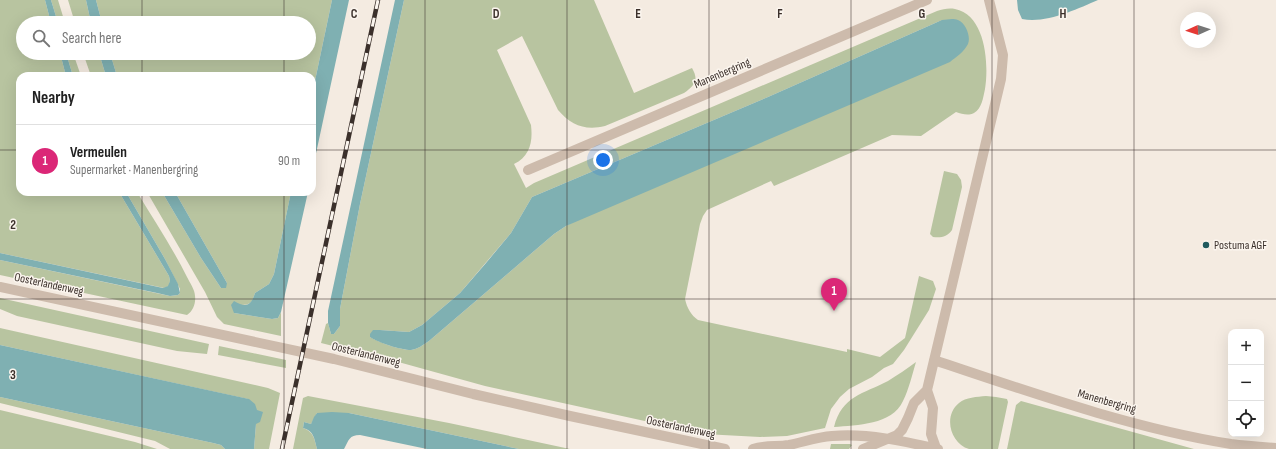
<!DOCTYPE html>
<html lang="en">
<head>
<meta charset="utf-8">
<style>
  body { margin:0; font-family:"Sofia Sans Condensed",sans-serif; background:#f6f6f6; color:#222 }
  .controls { position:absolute; right:12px; bottom:12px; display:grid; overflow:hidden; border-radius:8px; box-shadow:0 4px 16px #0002 }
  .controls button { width:36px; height:36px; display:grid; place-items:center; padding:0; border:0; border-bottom:1px solid #e0e0e0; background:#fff; color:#222; font:20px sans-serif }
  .compass { position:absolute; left:1180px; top:12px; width:36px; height:36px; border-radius:50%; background:#fff; box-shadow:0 4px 16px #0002; rotate:267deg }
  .you { position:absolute; left:603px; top:160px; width:14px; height:14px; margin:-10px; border:3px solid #fff; border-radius:50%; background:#1a73e8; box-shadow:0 0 0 6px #1a73e833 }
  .badge { display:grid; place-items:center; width:26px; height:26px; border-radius:50%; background:#db2777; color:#fff; font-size:13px; font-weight:700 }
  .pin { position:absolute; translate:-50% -33px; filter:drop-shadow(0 1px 2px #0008) }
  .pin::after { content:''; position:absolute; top:21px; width:14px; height:12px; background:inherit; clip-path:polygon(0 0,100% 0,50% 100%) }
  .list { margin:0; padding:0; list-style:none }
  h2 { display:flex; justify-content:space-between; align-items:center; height:52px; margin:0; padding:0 16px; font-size:17px }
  h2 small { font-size:13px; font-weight:400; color:#767676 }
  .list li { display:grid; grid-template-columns:26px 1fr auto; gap:12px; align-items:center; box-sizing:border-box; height:72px; padding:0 16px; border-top:1px solid #e0e0e0 }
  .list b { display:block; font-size:15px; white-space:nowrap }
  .list p { margin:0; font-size:13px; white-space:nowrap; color:#767676 }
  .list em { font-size:13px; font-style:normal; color:#767676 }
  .icon { flex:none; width:22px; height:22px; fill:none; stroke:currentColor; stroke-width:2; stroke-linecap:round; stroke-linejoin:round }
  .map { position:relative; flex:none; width:1276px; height:449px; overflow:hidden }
  .search { position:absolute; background:#fff; box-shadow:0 4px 16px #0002; left:16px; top:16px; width:300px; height:44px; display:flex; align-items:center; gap:10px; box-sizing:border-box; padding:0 14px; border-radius:22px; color:#767676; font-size:15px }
  .panel { position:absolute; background:#fff; box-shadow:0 4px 16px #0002; left:16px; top:72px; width:300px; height:124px; border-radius:12px }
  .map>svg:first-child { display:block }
  .green { fill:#b8c4a0; fill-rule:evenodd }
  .water { fill:#7fb0b2 }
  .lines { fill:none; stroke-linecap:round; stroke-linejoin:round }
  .minor { stroke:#cdbbac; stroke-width:10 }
  .rail-casing { stroke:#3b302b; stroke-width:4.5 }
  .rail { stroke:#fbf5ee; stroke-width:3; stroke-dasharray:9; stroke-linecap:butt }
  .grid { fill:none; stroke:#3b302b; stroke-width:1; stroke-opacity:0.55 }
  .poi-dot { fill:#1f5a5e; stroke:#fbf5ee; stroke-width:1.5 }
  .labels { text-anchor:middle; stroke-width:3; stroke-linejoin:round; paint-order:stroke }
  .street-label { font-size:12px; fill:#3b302b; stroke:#fbf5ee }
  .poi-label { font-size:12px; fill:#3b302b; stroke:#fbf5ee; text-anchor:start }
  .grid-label { font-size:13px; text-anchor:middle; font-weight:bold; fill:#3b302b; stroke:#fbf5ee; stroke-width:3; stroke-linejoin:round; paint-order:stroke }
</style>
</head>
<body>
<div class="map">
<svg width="1276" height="449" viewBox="0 0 1276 449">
  <rect width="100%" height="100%" fill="#f4ebe1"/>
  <path class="green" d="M 0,0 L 45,0 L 51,23 L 23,23 L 23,53 L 60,53 L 66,76 L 20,76 L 20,192 L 119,192 L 169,276 L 170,281 L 169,286 L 164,288 L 0,253 Z
    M 51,0 L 58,0 L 65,23 L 58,23 Z
    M 68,0 L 86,0 L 91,23 L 75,23 Z
    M 96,0 L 332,0 L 312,95 L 312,76 L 117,76 L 110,53 L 309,53 L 309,23 L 102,23 Z
    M 404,0 L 594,0 L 634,93 L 692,68 C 699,80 695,85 684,93 L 605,126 C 585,131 571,125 558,110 L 522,36 L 497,50 L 531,125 C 533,142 530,156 514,164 L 526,188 L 534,183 L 937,11 C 943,9 949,8 955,9 C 986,15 989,65 985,89 C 983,98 982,108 974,113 C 968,116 962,114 956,112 L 921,136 L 892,135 L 774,186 L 771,181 L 707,210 L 703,216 L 700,224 L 685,299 C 687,308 691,315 698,320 L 847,352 L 847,349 L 880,357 L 905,338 L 919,276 L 933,281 L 936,289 L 929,310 L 904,350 L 893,364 L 884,368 L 872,377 L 849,389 L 840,397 L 831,409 L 825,428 L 787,436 L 760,437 L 704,434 L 485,386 L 402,363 L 321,343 L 326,324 L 328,323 L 331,334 L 334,334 L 340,326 L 340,309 L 360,204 ZM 942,20 L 566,226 L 554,234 L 429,341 C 423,345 418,349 411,350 C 400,350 380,343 370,337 L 380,330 L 409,332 L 422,325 L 460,293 L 511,233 L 532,197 L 768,97 Z
    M 66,53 L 73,53 L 81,76 L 73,76 Z
    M 83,53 L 99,53 L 106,76 L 91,76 Z
    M 944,171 L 957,174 L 961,180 L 962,187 L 952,230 C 947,237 941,238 933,237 L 930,234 Z
    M 126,192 L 137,192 C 154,220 172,247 187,277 C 190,283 195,290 195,296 C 196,303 193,311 187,315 L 0,275 L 0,260 L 170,296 L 178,295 L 180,293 L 180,289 L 165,259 Z
    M 147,192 L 162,192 L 201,258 L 221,288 L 227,283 L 175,192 L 291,192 L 274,274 L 269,284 L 255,293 C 252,302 251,305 241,305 L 234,313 L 272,319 L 278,318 L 281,312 L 281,336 L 224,324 L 217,317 L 205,292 Z
    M 0,298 L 209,344 L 207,354 L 177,351 L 17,316 L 0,309 Z
    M 0,328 L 268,388 L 280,393 L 269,449 L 254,449 L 257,411 L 248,399 L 0,345 Z
    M 219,346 L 286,360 L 286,368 L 218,355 Z
    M 916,362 C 912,375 909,389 903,401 C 892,425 857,425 834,427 C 842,396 863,394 888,381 C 897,375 907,369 916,362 Z
    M 308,396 L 449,423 L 570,449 L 519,449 L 349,413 L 317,413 L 311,424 L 304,422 L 303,428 C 314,432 314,438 317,449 L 293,449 L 303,398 Z
    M 986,396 L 996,397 L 1007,399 L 1008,402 L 998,449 C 989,449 977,449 969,449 C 950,443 943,416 959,403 C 966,397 977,397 986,396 Z
    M 0,397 L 213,443 L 221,445 L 225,449 L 170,449 L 155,441 L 0,403 Z
    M 1021,401 L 1194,449 L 1007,449 L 1016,405 Z
    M 0,410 L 135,442 L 157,449 L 0,449 Z
    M 831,444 L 850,444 L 852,445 L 849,449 L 830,449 Z"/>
  <path class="water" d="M 45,0 L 51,0 L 58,23 L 51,23 Z
    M 86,0 L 96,0 L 102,23 L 91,23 Z
    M 332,0 L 349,0 L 312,172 L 312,95 Z
    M 395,0 L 404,0 L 360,204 L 340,309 L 340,326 L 334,334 L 331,334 L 328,323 L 328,311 Z
    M 1017,0 L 1098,0 C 1077,9 1046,24 1022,19 L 1018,10 Z
    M 952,19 C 954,19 956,19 958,20 C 966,23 971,37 968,44 C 964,52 956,57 950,62 L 566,226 L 554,234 L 429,341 C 423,345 418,349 411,350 C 401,350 379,343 370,337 L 370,334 L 373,330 L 380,330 L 409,332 L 422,325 L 460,293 L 486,263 L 511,233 L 532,197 L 768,97 L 942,20 Z
    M 60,53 L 66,53 L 73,76 L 66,76 Z
    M 99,53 L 110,53 L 117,76 L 106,76 Z
    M 119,192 L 126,192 L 165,259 L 178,284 L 180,293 L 178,295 L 170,296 L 157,293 L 0,260 L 0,253 L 163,288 L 168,286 L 170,281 L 169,276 Z
    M 162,192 L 175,192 L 227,283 L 226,288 L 221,288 L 201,258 Z
    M 291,192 L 308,192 L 281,312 L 278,318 L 272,319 L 234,313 L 231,305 L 234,301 C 246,308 251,306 255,293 L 269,284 L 274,274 Z
    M 0,345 L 249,399 L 255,404 L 257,410 L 263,412 L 260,422 L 256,424 L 254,449 L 225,449 L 221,445 L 213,443 L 0,397 Z
    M 332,412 L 349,413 L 519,449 L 427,449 L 360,435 C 349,435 349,440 344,449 L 317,449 C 314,438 314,431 303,428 L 304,422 L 311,424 L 314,417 L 317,413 Z"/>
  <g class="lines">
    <path class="minor" d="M 528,170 L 927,0
      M 0,287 L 334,359 L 473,394 L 570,416 L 725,449
      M 934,360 C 1030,392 1131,428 1231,444 C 1246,446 1261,447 1276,448
      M 927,390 L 933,408 L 931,434 L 936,448
      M 753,449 C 765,445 777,447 789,445 C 804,442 817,437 832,436 C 868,433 903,441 938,449
      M 863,449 L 897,435 L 902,430 L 908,418 L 914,403 L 927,390 L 1001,79 L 1003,55 L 989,0"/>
    <defs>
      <path id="rail" d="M 282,449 L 378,0"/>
    </defs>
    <use href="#rail" class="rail-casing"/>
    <use href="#rail" class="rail"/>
  </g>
  <path class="grid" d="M 142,0 L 142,23M 284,0 L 284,23M 425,0 L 425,449M 567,0 L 567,449M 709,0 L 709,449M 851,0 L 851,449M 992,0 L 992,449M 1134,0 L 1134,449M 142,53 L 142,76M 284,53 L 284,76M 0,150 L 20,150M 312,150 L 1276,150M 142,192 L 142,449M 284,192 L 284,449M 0,299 L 1276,299"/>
  <circle class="poi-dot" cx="1206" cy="245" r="4"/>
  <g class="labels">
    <g class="street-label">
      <text transform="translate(722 73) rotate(-23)" y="4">Manenbergring</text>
      <text transform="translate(49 284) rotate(12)" y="4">Oosterlandenweg</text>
      <text transform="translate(366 354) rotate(14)" y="4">Oosterlandenweg</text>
      <text transform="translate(1107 401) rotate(16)" y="4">Manenbergring</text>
      <text transform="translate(681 427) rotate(12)" y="4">Oosterlandenweg</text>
    </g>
    <g class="poi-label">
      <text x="1214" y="249">Postuma AGF</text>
    </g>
  </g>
  <g class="grid-label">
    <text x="354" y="18">C</text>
    <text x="496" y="18">D</text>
    <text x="638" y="18">E</text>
    <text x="780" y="18">F</text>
    <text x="922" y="18">G</text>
    <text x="1063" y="18">H</text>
    <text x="13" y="229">2</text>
    <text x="13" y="379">3</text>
  </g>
</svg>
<div class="controls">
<button>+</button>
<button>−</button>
<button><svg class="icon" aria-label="locate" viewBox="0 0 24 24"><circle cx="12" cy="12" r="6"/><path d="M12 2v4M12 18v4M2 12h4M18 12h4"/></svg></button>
</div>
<svg class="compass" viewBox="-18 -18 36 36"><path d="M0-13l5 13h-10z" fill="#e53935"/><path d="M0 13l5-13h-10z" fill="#767676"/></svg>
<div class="you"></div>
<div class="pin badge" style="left:834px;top:311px">1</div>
<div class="search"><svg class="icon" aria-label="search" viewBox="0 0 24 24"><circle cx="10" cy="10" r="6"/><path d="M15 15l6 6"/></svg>Search here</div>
<section class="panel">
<h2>Nearby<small></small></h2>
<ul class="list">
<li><span class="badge">1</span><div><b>Vermeulen</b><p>Supermarket · Manenbergring</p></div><em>90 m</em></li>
</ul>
</section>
</div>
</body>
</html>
